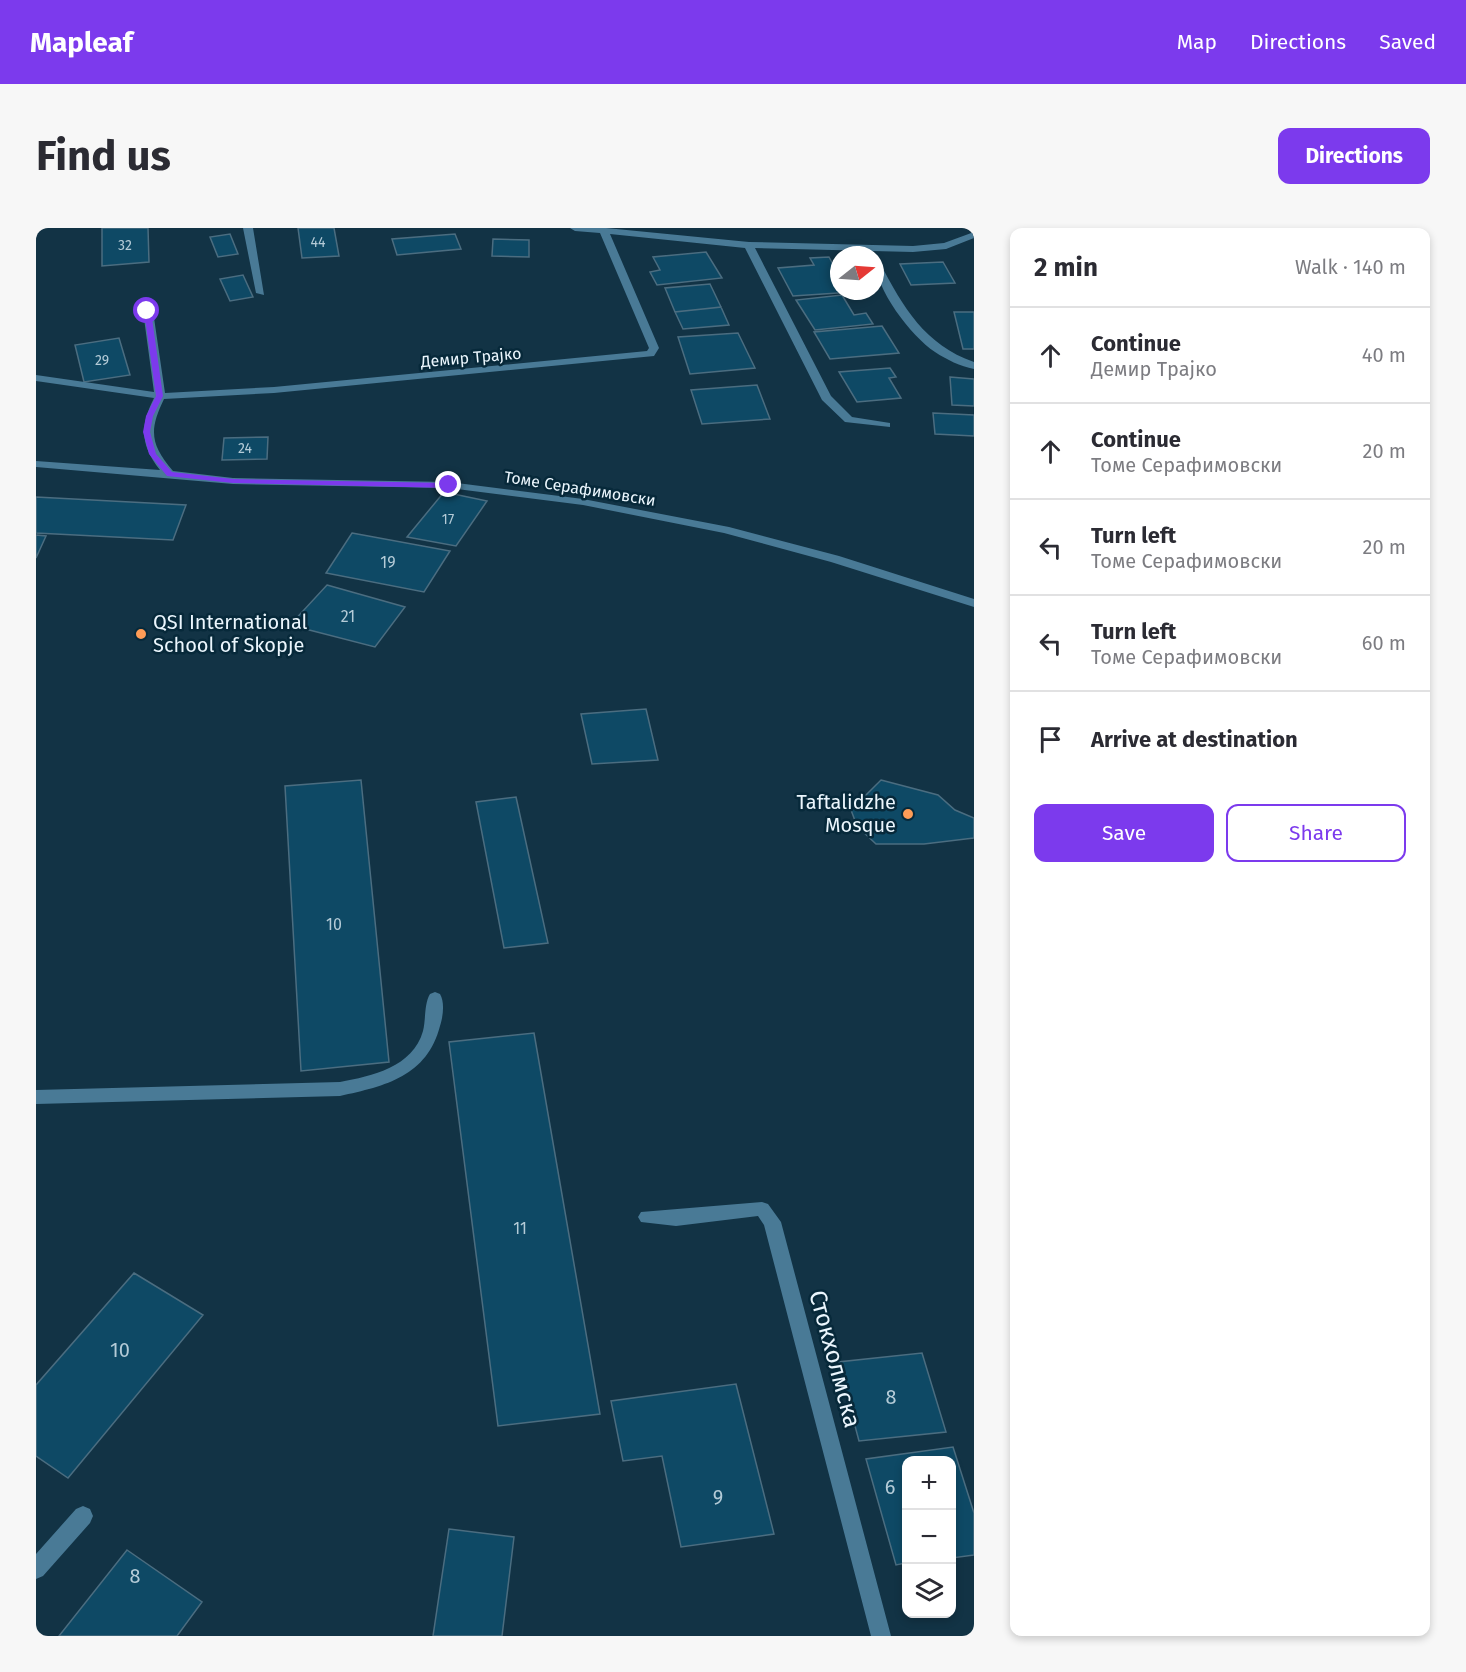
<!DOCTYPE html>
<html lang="en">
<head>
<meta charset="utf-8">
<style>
  body { margin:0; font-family:"Fira Sans",sans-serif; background:#f7f7f7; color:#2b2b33 }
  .controls { position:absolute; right:18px; bottom:18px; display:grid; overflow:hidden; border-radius:12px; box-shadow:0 3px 9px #0003 }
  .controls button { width:54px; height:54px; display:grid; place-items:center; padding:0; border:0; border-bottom:2px solid #e1e1e2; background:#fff; color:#2b2b33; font:30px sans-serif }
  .compass { position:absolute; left:794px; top:18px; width:54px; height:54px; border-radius:50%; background:#fff; box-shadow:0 3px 9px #0003; rotate:73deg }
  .stop { position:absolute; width:18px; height:18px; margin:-14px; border:4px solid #7c3aed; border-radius:50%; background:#fff }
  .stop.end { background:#7c3aed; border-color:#fff; box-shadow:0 2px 6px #0008 }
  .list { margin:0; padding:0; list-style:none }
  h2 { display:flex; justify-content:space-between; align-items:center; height:78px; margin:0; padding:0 24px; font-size:26px }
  h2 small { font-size:20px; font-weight:400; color:#7c7c81 }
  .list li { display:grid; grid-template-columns:39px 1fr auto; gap:18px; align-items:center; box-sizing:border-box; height:96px; padding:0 24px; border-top:2px solid #e1e1e2 }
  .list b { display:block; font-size:22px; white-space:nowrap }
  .list p { margin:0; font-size:20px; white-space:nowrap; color:#7c7c81 }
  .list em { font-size:20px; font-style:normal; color:#7c7c81 }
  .actions { display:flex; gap:12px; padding:18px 24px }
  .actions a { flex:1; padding:14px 0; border:2px solid #7c3aed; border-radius:12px; text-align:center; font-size:21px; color:#7c3aed }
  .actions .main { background:#7c3aed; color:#fff }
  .icon { flex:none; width:33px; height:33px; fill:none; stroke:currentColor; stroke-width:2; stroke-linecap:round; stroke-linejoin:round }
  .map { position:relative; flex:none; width:938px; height:1408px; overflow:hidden; border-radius:12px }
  header { display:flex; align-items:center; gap:36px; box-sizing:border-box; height:84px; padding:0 30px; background:#7c3aed; color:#fff }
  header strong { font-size:28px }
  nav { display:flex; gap:33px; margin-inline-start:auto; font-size:21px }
  .intro { display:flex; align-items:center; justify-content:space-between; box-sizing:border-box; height:144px; padding:0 36px }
  h1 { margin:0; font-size:42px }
  .button { padding:15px 27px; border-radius:12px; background:#7c3aed; color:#fff; font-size:21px; font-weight:700 }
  main { display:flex; gap:36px; padding:0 36px }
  aside { flex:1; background:#fff; border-radius:12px; box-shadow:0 3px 9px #0003 }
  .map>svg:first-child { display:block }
  .building { fill:#0e4965; stroke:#4b6d80; stroke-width:1.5 }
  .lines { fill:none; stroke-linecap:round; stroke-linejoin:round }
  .minor { fill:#497a96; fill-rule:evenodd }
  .route { fill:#7c3aed }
  .poi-dot { fill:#fe9c57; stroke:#07293a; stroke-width:2 }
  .labels { text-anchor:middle; stroke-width:5; stroke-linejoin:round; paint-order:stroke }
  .far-number-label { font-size:14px; fill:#b4cbd7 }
  .far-street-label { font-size:16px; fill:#ebf6fd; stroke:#07293a }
  .number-label { font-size:16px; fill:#b4cbd7 }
  .poi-label { font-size:20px; fill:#ebf6fd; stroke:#07293a; text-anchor:start }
  .near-number-label { font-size:20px; fill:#b4cbd7 }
  .near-street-label { font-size:24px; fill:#ebf6fd; stroke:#07293a }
</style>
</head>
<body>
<header>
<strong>Mapleaf</strong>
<nav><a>Map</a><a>Directions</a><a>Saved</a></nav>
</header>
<div class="intro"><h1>Find us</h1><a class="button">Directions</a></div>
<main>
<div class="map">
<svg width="938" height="1408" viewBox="0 0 938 1408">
  <rect width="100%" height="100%" fill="#123345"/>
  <path class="building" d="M 66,0 L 112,0 L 113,34 L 66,38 Z
    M 262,0 L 298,0 L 303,28 L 266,30 Z
    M 194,6 L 202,26 L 182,29 L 174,9 Z
    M 419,6 L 425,21 L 361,27 L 356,11 Z
    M 457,11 L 493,12 L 493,29 L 456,28 Z
    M 670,24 L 686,50 L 621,57 L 614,44 L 624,42 L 617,29 Z
    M 793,29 L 799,40 L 803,40 L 803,63 L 817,64 L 757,68 L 742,40 L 778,37 L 774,30 Z
    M 907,34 L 919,55 L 875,57 L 864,36 Z
    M 207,47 L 217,69 L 194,73 L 184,51 Z
    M 674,56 L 685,79 L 639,84 L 629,60 Z
    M 806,67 L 818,87 L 830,85 L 837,96 L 779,102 L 760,72 Z
    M 685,79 L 693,97 L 647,101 L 639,84 Z
    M 918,84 L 938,84 L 938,121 L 927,121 Z
    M 846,98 L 863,125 L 794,131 L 778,104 Z
    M 702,105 L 719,140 L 654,146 L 642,109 Z
    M 83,110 L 94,147 L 48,154 L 39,117 Z
    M 854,140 L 860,149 L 853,150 L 865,170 L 821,174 L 803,144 Z
    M 914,149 L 938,151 L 938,178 L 916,177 Z
    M 721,157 L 734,191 L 666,196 L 655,162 Z
    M 897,185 L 938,187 L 938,208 L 899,206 Z
    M 232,209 L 231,231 L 186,232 L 188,210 Z
    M 408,264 L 451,273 L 420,318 L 371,309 Z
    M 0,269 L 150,277 L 137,312 L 0,305 Z
    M 316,305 L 414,323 L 388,364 L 290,345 Z
    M 0,307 L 10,308 L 0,330 Z
    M 291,357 L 369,379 L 339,419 L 254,397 Z
    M 610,481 L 622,532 L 556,536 L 545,486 Z
    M 325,552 L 353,834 L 265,843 L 249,558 Z
    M 845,552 L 902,567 L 919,582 L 938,590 L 938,610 L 888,616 L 840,616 L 821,598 L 815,582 Z
    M 480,569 L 512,715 L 468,720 L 440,574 Z
    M 498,805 L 564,1186 L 462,1198 L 413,814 Z
    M 98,1045 L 167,1087 L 32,1250 L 0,1228 L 0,1157 Z
    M 886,1125 L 910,1204 L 823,1213 L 802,1134 Z
    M 700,1156 L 738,1306 L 645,1319 L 626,1228 L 587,1233 L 575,1173 Z
    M 917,1219 L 938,1285 L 938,1327 L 916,1330 L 916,1232 L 870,1232 L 870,1335 L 860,1337 L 830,1231 Z
    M 413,1301 L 478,1309 L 466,1408 L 397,1408 Z
    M 91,1322 L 166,1374 L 141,1408 L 23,1408 Z"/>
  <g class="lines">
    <path class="minor" d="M 207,0 L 217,0 L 228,67 L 220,65 Z
      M 534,0 L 570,0 L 713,14 L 877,18 L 908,15 L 938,4 L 938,10 L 910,21 L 877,24 L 719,20 L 795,168 L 816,189 L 854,195 L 854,199 L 809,194 L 786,172 L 709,20 L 574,6 L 623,120 L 618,128 L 238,165 L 128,171 C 113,202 114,216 137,243 L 197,250 L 413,254 L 547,271 L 693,299 L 803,328 L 938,371 L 938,379 L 795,334 L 688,305 L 547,277 L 413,260 L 197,256 L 0,239 L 0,233 L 124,242 C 104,217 104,198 118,170 L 0,153 L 0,147 L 118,164 L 107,83 L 112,80 L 117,83 L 129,165 L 238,159 L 611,123 L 613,120 L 564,5 L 539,3 Z
      M 839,32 L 844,35 C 867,79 889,117 938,134 L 938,141 C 924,138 911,132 899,124 C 875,108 839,61 839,32 Z
      M 399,764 L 404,766 C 409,774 407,789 404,798 C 391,848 350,858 304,868 L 0,876 L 0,862 L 304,854 C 336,848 377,839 387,803 C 390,791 388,776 394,766 Z
      M 726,974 L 732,976 L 745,994 L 855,1408 L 835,1408 L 728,997 L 722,988 L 640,998 L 605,994 L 602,989 L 605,984 Z
      M 47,1278 L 54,1281 L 57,1288 L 54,1295 L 7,1348 L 0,1351 L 0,1326 L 40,1281 Z"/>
  </g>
  <path class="route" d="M 111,81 L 115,83 L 127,168 L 117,188 L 114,204 L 120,226 L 136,244 L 197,251 L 413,255 L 417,257 L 413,260 L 197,255 L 131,248 L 113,226 L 107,204 L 110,188 L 120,168 L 108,83 Z"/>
  <g class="poi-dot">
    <circle cx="105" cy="406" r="6"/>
    <circle cx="872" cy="586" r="6"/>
  </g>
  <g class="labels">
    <g class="far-number-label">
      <text x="282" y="19">44</text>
      <text x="89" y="22">32</text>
      <text x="66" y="137">29</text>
      <text x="209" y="225">24</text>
      <text x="412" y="296">17</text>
    </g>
    <g class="far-street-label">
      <text transform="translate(435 129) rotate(-5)" y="6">Демир Трајко</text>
      <text transform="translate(544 260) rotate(9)" y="6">Томе Серафимовски</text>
    </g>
    <g class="number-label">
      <text x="352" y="340">19</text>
      <text x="312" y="394">21</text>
      <text x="298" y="702">10</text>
      <text x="484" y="1006">11</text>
    </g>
    <g class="poi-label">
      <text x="117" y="401">QSI International<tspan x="117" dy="23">School of Skopje</tspan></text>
      <text x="860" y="581" text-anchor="end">Taftalidzhe<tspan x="860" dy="23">Mosque</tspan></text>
    </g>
    <g class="near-number-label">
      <text x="84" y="1129">10</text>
      <text x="855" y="1176">8</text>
      <text x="854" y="1266">6</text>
      <text x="682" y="1276">9</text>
      <text x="99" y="1355">8</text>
    </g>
    <g class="near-street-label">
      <text transform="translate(799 1131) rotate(75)" y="8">Стокхолмска</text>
    </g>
  </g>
</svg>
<div class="controls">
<button>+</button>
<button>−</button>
<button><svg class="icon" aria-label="layers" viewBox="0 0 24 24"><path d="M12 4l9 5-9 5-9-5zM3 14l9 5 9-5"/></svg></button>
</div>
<svg class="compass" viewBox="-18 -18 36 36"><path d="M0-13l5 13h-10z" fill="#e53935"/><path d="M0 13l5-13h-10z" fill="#7c7c81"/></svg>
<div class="stop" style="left:111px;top:83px"></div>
<div class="stop end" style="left:413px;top:257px"></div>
</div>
<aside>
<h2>2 min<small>Walk · 140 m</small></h2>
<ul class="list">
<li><svg class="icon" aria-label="ahead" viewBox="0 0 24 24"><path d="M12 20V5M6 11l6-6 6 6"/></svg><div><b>Continue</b><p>Демир Трајко</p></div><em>40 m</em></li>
<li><svg class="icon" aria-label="ahead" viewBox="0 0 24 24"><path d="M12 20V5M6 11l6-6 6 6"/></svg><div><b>Continue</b><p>Томе Серафимовски</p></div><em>20 m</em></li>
<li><svg class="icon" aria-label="left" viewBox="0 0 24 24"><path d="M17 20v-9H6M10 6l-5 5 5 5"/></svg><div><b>Turn left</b><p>Томе Серафимовски</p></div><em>20 m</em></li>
<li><svg class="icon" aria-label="left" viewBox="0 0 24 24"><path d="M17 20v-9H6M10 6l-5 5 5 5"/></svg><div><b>Turn left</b><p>Томе Серафимовски</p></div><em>60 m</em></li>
<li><svg class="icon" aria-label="arrive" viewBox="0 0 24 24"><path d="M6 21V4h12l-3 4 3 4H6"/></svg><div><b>Arrive at destination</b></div></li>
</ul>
<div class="actions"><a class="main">Save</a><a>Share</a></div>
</aside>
</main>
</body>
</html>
